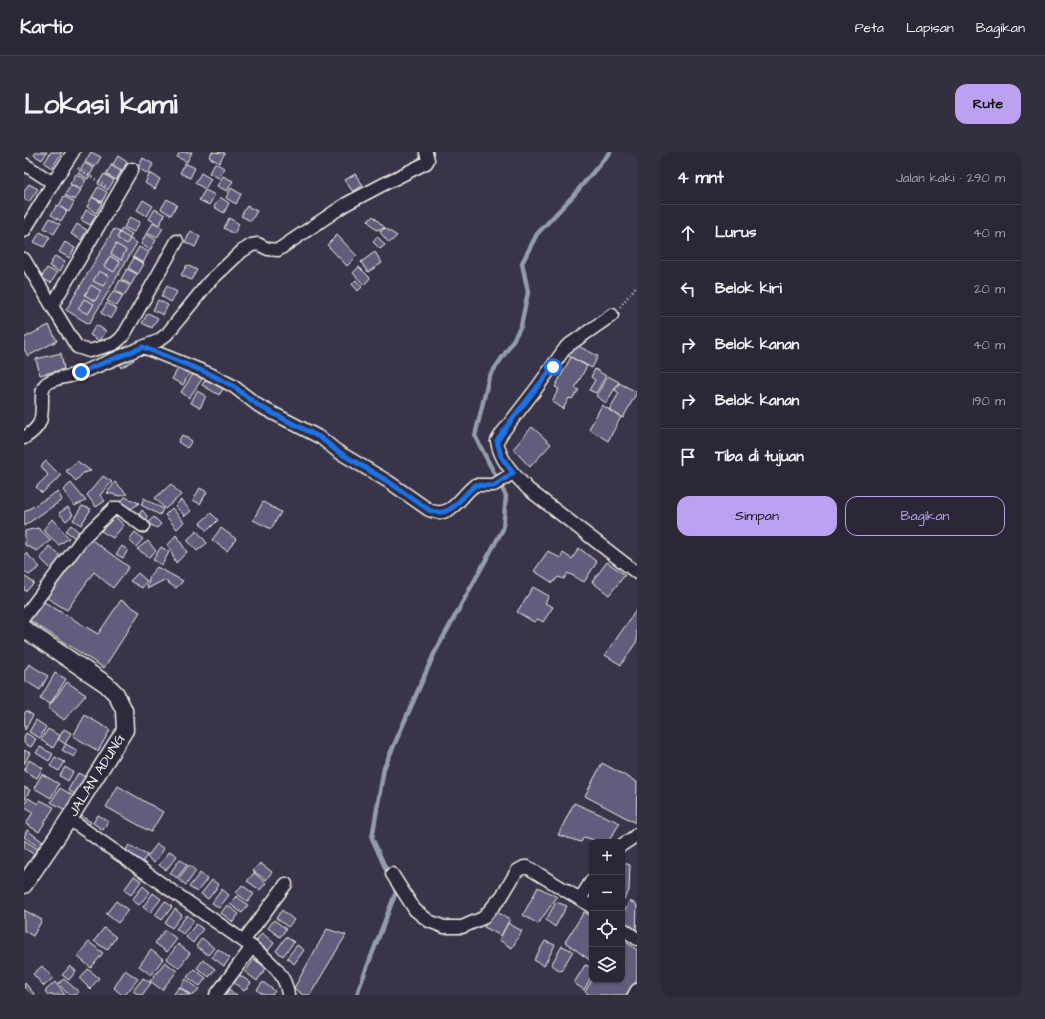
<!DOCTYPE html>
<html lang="id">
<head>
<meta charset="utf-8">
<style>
  body { margin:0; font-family:"Architects Daughter",sans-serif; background:#332f3f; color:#f1f3f6 }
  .controls { position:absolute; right:12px; bottom:12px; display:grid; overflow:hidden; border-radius:8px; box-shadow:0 1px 3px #0004 }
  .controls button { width:36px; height:36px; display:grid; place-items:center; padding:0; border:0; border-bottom:1px solid #474452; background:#2b2737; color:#f1f3f6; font:20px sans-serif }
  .stop { position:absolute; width:12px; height:12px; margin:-9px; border:3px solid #1a73e8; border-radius:50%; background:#fff }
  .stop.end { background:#1a73e8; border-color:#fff; box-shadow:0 1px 4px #0008 }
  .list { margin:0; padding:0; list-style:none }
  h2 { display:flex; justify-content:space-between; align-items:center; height:52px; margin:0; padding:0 16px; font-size:17px }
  h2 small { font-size:13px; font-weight:400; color:#a6a5ad }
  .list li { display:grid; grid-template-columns:26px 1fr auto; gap:12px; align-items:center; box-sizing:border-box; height:56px; padding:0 16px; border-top:1px solid #474452 }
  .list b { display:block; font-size:15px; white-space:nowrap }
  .list em { font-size:13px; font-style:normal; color:#a6a5ad }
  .actions { display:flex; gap:8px; padding:12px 16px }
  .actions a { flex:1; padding:9px 0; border:1px solid #bca0f2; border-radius:12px; text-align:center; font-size:14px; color:#bca0f2 }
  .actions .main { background:#bca0f2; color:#111 }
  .icon { flex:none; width:22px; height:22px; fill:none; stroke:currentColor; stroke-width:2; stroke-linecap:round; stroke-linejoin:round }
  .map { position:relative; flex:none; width:613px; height:843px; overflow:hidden; border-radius:12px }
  header { display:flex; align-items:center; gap:24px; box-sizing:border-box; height:56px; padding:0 20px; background:#2b2737; border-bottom:1px solid #474452 }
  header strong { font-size:19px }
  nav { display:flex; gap:22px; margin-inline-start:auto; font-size:14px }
  .intro { display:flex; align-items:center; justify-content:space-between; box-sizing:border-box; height:96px; padding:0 24px }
  h1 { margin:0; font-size:28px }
  .button { padding:10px 18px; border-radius:12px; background:#bca0f2; color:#111; font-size:14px; font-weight:700 }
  main { display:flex; gap:24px; padding:0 24px }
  aside { flex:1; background:#2b2737; border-radius:12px; box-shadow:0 1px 3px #0004 }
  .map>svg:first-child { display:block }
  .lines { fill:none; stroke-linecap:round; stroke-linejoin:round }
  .stream { stroke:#949ea9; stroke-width:4.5 }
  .building { fill:#625d7b; stroke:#f4f1e8 }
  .minor-casing { stroke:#f4f1e8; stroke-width:15 }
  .secondary-casing { stroke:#f4f1e8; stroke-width:19 }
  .path { stroke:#f4f1e8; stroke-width:2.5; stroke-dasharray:1 3; stroke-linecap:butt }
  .minor { stroke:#2f2a3d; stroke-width:12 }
  .secondary { stroke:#2f2a3d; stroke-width:16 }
  .route { stroke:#1a73e8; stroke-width:5 }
  .labels { text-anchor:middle; stroke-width:3; stroke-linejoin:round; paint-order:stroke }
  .street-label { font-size:14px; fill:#f4f1e8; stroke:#2f2a3d }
</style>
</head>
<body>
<header>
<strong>Kartio</strong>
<nav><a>Peta</a><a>Lapisan</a><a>Bagikan</a></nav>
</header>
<div class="intro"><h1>Lokasi kami</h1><a class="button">Rute</a></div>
<main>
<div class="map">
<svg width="613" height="843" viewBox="0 0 613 843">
  <rect width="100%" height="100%" fill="#393449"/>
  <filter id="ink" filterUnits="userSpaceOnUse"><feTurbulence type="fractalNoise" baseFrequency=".025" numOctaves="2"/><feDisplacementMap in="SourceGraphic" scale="8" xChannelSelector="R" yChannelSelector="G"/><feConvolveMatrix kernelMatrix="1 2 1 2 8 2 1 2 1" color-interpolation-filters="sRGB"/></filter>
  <g filter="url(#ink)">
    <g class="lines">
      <path class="stream" d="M 365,724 L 348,686 L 360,616 L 410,502 L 479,377 L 482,344 L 451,284 L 465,225 L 484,197 L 497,174 L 504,140 L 498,111 L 513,82 L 549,44 L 586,0
        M 333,843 L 335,836 L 372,740 L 370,734"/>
    </g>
    <path class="building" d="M 12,0 L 23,0 L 18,8 L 10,3 Z
      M 27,0 L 38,0 L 28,16 L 20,11 Z
      M 67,0 L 77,5 L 71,15 L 61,10 Z
      M 156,0 L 168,0 L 163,10 L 153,5 Z
      M 188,0 L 201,1 L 195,11 L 185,5 Z
      M 94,4 L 103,10 L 98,20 L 88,14 Z
      M 119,6 L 129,12 L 124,22 L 114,16 Z
      M 60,11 L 70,16 L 64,27 L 54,21 Z
      M 161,11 L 171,16 L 166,26 L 156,21 Z
      M 191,11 L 200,16 L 195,26 L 185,21 Z
      M 88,12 L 98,18 L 92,28 L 82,22 Z
      M 126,21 L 136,27 L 131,37 L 121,31 Z
      M 177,21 L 187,27 L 181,37 L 171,31 Z
      M 52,22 L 62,28 L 56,38 L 46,32 Z
      M 80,22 L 90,28 L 84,38 L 74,32 Z
      M 331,22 L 339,33 L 329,40 L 321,28 Z
      M 199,24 L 209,29 L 203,39 L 193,34 Z
      M 5,32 L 14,37 L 5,50 L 0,47 L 0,39 Z
      M 47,33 L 57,38 L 51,48 L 41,43 Z
      M 74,35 L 83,40 L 78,50 L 68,45 Z
      M 207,36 L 217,42 L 212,52 L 202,46 Z
      M 181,38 L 191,43 L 185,53 L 175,48 Z
      M 40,44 L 50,50 L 45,60 L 35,54 Z
      M 68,45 L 78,51 L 72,61 L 63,55 Z
      M 196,45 L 205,51 L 200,61 L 190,55 Z
      M 143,47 L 153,53 L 147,63 L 137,57 Z
      M 119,48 L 129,54 L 123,64 L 113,58 Z
      M 33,53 L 43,59 L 37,69 L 27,63 Z
      M 223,54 L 233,59 L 227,69 L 217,64 Z
      M 131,57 L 141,63 L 135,73 L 125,67 Z
      M 62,58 L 72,63 L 66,73 L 57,68 Z
      M 349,64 L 361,76 L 352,78 L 344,69 Z
      M 106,65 L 116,70 L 110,80 L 100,75 Z
      M 26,66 L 36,72 L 30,82 L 20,76 Z
      M 205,66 L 215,72 L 210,82 L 200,76 Z
      M 129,71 L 139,76 L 133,86 L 123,81 Z
      M 53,72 L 63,78 L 57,88 L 47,82 Z
      M 98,76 L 108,82 L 103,92 L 93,86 Z
      M 361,76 L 373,84 L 365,91 L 356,80 Z
      M 90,77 L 113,91 L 65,172 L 42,158 Z
      M 167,79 L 176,85 L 171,95 L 161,90 Z
      M 16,80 L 26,85 L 20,95 L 10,90 Z
      M 122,82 L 132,88 L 126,98 L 117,92 Z
      M 313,83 L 333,104 L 323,114 L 303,93 Z
      M 353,84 L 361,93 L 356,97 L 349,90 Z
      M 41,90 L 51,96 L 45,106 L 35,100 Z
      M 92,92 L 102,98 L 97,108 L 87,102 Z
      M 115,95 L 125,100 L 119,111 L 109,105 Z
      M 351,100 L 358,111 L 344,120 L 337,110 Z
      M 31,104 L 41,110 L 35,120 L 25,114 Z
      M 86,104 L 96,110 L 90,120 L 80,114 Z
      M 110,106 L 120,112 L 114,122 L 104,116 Z
      M 163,113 L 173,118 L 167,128 L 157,123 Z
      M 335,115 L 346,126 L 340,133 L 329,121 Z
      M 23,116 L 33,121 L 27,131 L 17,126 Z
      M 103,117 L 113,122 L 107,133 L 97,127 Z
      M 75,119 L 85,124 L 79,134 L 69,129 Z
      M 96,128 L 106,134 L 100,144 L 91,138 Z
      M 332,128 L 338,135 L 334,139 L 328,132 Z
      M 67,133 L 77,139 L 71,149 L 61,143 Z
      M 143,134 L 153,140 L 147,150 L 137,144 Z
      M 89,139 L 99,144 L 93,154 L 83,149 Z
      M 60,147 L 70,152 L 64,162 L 54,157 Z
      M 134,148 L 144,153 L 139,163 L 129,158 Z
      M 83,151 L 93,157 L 87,167 L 77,161 Z
      M 124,161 L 134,166 L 128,176 L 118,171 Z
      M 25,173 L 33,189 L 4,204 L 0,197 L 0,186 Z
      M 72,173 L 82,179 L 76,189 L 66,183 Z
      M 542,188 L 574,204 L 568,216 L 535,199 Z
      M 37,201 L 40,217 L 16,223 L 12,207 Z
      M 108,203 L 110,208 L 97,216 L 95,210 Z
      M 547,205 L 563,214 L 551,236 L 555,238 L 548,247 L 545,246 L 539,257 L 528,249 L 535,237 L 531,235 Z
      M 156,213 L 167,219 L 159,233 L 148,227 Z
      M 571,217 L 582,224 L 572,241 L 565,238 L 571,228 L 567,225 Z
      M 170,221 L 178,227 L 165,246 L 157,240 Z
      M 184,224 L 201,234 L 195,243 L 178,233 Z
      M 584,224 L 595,230 L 582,251 L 572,244 Z
      M 595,231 L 613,240 L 599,266 L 585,258 L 595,241 L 591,238 Z
      M 173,239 L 182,244 L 176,256 L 167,251 Z
      M 578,253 L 597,265 L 584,289 L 565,277 Z
      M 508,275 L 527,292 L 506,315 L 489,297 Z
      M 158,283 L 168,289 L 163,296 L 154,290 Z
      M 22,309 L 37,324 L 18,341 L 12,335 L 24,323 L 17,314 Z
      M 53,309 L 67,319 L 59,321 L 52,329 L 42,319 Z
      M 79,324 L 88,330 L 76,343 L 81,349 L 72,355 L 63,343 Z
      M 91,330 L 103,342 L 96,344 L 83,341 Z
      M 47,331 L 62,349 L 50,354 L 39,338 Z
      M 147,332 L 157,343 L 141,357 L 131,346 Z
      M 176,336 L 183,340 L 176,352 L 169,348 Z
      M 34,339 L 38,348 L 0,374 L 0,360 Z
      M 101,345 L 115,351 L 97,365 L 89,359 Z
      M 120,346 L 139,357 L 136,363 L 117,353 Z
      M 157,348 L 167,359 L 161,364 L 151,354 Z
      M 239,350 L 257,360 L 247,377 L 229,368 Z
      M 58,354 L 67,357 L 57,373 L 49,368 Z
      M 44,355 L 49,363 L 42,369 L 35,361 Z
      M 148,356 L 160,370 L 153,377 L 141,363 Z
      M 118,358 L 123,364 L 121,371 L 112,369 Z
      M 187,361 L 194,368 L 183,379 L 176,371 Z
      M 88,362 L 100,373 L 89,386 L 77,379 Z
      M 130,365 L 137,372 L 133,376 L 123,371 Z
      M 28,367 L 45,386 L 35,393 L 19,378 Z
      M 47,373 L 56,381 L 61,375 L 66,378 L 55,389 L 42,379 Z
      M 14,376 L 27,388 L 13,399 L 1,393 L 1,379 Z
      M 197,376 L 212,387 L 203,399 L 188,388 Z
      M 173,379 L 183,391 L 173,399 L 163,388 Z
      M 111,380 L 119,387 L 112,395 L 105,388 Z
      M 152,383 L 163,400 L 152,411 L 144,393 Z
      M 65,386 L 105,415 L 89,436 L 70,420 L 43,458 L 20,444 Z
      M 124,389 L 132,399 L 125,405 L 113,397 Z
      M 25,394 L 40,407 L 29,419 L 16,406 Z
      M 98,394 L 104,398 L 99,406 L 92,402 Z
      M 137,395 L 145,400 L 138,413 L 129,408 Z
      M 555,396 L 573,410 L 560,430 L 544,421 L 540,427 L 534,425 L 529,431 L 510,419 L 524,399 L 536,406 L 539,401 L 548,407 Z
      M 2,401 L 16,415 L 5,423 L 0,419 L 0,403 Z
      M 583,410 L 601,423 L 585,443 L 568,430 Z
      M 133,415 L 159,429 L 152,436 L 140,428 L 123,437 L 126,423 Z
      M 114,421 L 123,429 L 118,436 L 106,429 Z
      M 0,424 L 10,431 L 2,439 L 0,438 Z
      M 509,435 L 525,444 L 521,451 L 529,455 L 519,470 L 514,467 L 510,470 L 493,460 Z
      M 15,447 L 74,482 L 97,448 L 116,460 L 80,516 L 2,466 Z
      M 613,457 L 613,489 L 597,513 L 581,503 Z
      M 5,512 L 24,524 L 16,538 L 0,528 L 0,520 Z
      M 31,521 L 42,527 L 26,552 L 16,547 Z
      M 43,530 L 62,543 L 40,568 L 24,556 Z
      M 2,559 L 9,563 L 1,578 L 0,562 Z
      M 61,563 L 86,578 L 74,599 L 49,584 Z
      M 12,568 L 22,575 L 16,586 L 5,580 Z
      M 24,577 L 36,584 L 29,596 L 17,588 Z
      M 40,577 L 47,581 L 41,592 L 34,587 Z
      M 2,581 L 12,587 L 7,595 L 0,591 L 0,585 Z
      M 42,592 L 54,599 L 50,605 L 38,598 Z
      M 16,595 L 29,602 L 25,609 L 12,601 Z
      M 0,598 L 6,601 L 0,612 Z
      M 31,605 L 41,610 L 35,619 L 26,614 Z
      M 5,608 L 19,616 L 13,626 L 0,619 Z
      M 578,611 L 613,630 L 612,671 L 561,644 Z
      M 41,615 L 49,620 L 44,629 L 36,624 Z
      M 54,621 L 62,625 L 52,643 L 44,638 Z
      M 18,622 L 35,632 L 27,646 L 10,636 Z
      M 94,634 L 139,660 L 127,680 L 82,655 Z
      M 0,635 L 6,638 L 0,649 Z
      M 36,636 L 51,645 L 43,659 L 27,650 Z
      M 4,646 L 14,652 L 16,648 L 30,655 L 15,680 L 2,672 L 9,660 L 0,654 Z
      M 550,651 L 596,671 L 584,690 L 577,690 L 560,685 L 557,690 L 534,683 Z
      M 56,663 L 67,670 L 64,675 L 53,669 Z
      M 74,663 L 84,669 L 79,678 L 69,671 Z
      M 3,678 L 19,690 L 15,695 L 0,685 Z
      M 0,688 L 14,697 L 11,703 L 0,696 Z
      M 133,692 L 140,697 L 130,711 L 123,705 Z
      M 105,693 L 123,703 L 118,711 L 100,701 Z
      M 146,699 L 153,704 L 142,718 L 135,713 Z
      M 156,707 L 163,713 L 153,726 L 146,721 Z
      M 598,710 L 606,713 L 605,739 L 598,750 Z
      M 236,711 L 248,720 L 242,728 L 229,719 Z
      M 165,713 L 172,719 L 162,733 L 154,727 Z
      M 176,721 L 183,727 L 173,740 L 165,735 Z
      M 230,721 L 242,731 L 236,738 L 223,729 Z
      M 110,724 L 117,729 L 107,743 L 100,738 Z
      M 188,728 L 195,733 L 184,747 L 177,742 Z
      M 218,733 L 230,742 L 224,750 L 212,741 Z
      M 119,734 L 126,740 L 115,753 L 108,748 Z
      M 514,735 L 533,745 L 514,772 L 499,763 Z
      M 198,737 L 205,743 L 195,756 L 188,751 Z
      M 129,741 L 137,747 L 126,761 L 119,755 Z
      M 212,744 L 224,753 L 218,761 L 206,752 Z
      M 92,749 L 104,758 L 94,771 L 82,762 Z
      M 141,749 L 148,755 L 138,768 L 131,763 Z
      M 606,749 L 613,753 L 612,781 L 598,769 L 598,763 Z
      M 532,750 L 543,754 L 531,775 L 522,768 Z
      M 203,753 L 215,762 L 209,770 L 197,761 Z
      M 151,757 L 158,763 L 148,776 L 141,771 Z
      M 0,758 L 18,768 L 9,784 L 0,779 Z
      M 258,758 L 270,768 L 264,775 L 252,766 Z
      M 469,758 L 486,767 L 477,784 L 460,775 Z
      M 560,760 L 568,765 L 568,807 L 567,809 L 541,790 Z
      M 163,763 L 170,769 L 159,782 L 152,777 Z
      M 250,768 L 262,777 L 256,785 L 244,776 Z
      M 484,771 L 498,779 L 488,796 L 475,788 Z
      M 172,772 L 179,777 L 169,791 L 162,785 Z
      M 80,776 L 92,785 L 83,798 L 70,789 Z
      M 303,777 L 322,783 L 286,843 L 279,843 L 270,836 Z
      M 141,778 L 153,787 L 143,800 L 131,791 Z
      M 238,781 L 250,791 L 244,799 L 232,789 Z
      M 262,785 L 270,790 L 259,804 L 252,799 Z
      M 178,786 L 190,796 L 184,803 L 172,794 Z
      M 598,787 L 613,798 L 613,828 L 602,843 L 566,843 L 561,840 L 568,828 L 598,828 Z
      M 521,789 L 531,793 L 520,814 L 510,808 Z
      M 65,790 L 79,801 L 67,816 L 53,804 Z
      M 154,792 L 166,801 L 155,816 L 143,807 Z
      M 273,793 L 280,798 L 270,812 L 263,806 Z
      M 538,794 L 549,799 L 537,819 L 527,813 Z
      M 194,797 L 206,806 L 200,814 L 188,805 Z
      M 127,798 L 139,807 L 127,823 L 115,814 Z
      M 230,807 L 242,816 L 233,829 L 221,820 Z
      M 179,808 L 191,817 L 185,825 L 173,816 Z
      M 141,810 L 153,819 L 138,838 L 126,829 Z
      M 561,813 L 568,815 L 568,823 L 560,838 L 550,831 Z
      M 18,814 L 29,826 L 20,834 L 9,822 Z
      M 46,814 L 52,819 L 45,828 L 38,823 Z
      M 64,817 L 75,826 L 66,837 L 56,827 Z
      M 170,817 L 182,826 L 176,834 L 163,825 Z
      M 101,818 L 114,827 L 101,843 L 98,843 L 90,836 Z
      M 214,822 L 227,831 L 220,839 L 208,829 Z
      M 119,826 L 127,831 L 118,843 L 115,843 L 109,839 Z
      M 40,827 L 55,840 L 51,843 L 45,843 L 34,832 Z
      M 162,827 L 175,837 L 170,843 L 167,843 L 156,835 Z
      M 31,830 L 41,843 L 24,843 L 21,839 Z
      M 239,830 L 251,839 L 248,843 L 240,843 L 233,838 Z
      M 1,831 L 11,843 L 0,843 Z
      M 155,835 L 166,843 L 149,843 Z
      M 204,837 L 213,843 L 199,843 Z"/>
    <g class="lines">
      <defs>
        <path id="minor" d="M 0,12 L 29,31 L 0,79
          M 29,31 L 49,0
          M 0,107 L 28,154 L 108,17
          M 28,154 L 53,195 L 65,199 L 90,192 L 96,187 L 101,181 L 153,89
          M 588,163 L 542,195 L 512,237 L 478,281 L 473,289 C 476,309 490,322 504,337 L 613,421
          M 119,195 L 186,222 L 209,234 L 235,254 L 297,286 L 313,299 L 365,330 L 405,358 C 427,368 436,344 451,333 L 470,333 L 489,321
          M 0,286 C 19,274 18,267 18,245 C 18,241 18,237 21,233 C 26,227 38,226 46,224 C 76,215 104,200 134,189 L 143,182 L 185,130 L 218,99 L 228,93 L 234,92 L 244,97 L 254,98 L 322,52 L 360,32 L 402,11 L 404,8 L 402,0
          M 0,465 L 59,386 L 90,356 L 94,356 L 119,374
          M 45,667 L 228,795 L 192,843
          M 598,693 L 610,685 L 613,682
          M 368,722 L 391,758 L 405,769 L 420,775 L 438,775 L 459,766 L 478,744 L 493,719 L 500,715 L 503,715 L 556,747
          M 568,728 L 556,747 L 568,755
          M 598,776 L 613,787
          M 220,788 L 262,732
          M 228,795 C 244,808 262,821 264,843
          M 610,843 L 613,838"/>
        <path id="secondary" d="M 0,477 L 82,532 L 92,542 L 100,558 L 101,578 L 45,667 L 0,733"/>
      </defs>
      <use href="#minor" class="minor-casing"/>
      <use href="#secondary" class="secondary-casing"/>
      <path class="path" d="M 54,16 L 83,35
        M 596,155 L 613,133"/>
      <use href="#minor" class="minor"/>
      <use href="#secondary" class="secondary"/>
    </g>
  </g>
  <g class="lines" filter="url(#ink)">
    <path class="route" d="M 57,220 L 119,195 L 186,222 L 209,234 L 235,254 L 297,286 L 313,299 L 365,330 L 405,358 C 428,368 436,344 452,333 L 470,334 L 489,321 L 477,304 L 473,289 L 489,266 L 529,215"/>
  </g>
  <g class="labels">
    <g class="street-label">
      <text transform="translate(72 623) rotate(-58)" y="5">JALAN ADUNG</text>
    </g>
  </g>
</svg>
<div class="controls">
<button>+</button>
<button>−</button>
<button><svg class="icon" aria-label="locate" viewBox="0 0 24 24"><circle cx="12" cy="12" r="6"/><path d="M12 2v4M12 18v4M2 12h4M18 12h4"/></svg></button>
<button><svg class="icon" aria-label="layers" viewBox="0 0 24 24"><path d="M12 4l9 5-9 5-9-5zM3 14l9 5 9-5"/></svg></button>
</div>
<div class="stop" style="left:529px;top:215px"></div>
<div class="stop end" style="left:57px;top:220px"></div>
</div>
<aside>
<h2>4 mnt<small>Jalan kaki · 290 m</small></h2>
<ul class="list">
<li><svg class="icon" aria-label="ahead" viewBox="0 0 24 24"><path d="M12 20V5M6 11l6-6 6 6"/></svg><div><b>Lurus</b></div><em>40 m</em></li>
<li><svg class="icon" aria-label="left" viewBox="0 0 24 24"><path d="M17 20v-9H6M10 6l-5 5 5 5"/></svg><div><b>Belok kiri</b></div><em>20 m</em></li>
<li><svg class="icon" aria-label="right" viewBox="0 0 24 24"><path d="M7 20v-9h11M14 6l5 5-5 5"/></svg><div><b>Belok kanan</b></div><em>40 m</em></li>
<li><svg class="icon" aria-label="right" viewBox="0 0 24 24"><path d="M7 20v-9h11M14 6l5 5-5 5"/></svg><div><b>Belok kanan</b></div><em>190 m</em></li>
<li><svg class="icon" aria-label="arrive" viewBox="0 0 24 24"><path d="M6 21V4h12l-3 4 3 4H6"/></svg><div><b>Tiba di tujuan</b></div></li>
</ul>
<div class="actions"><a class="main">Simpan</a><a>Bagikan</a></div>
</aside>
</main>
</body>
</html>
